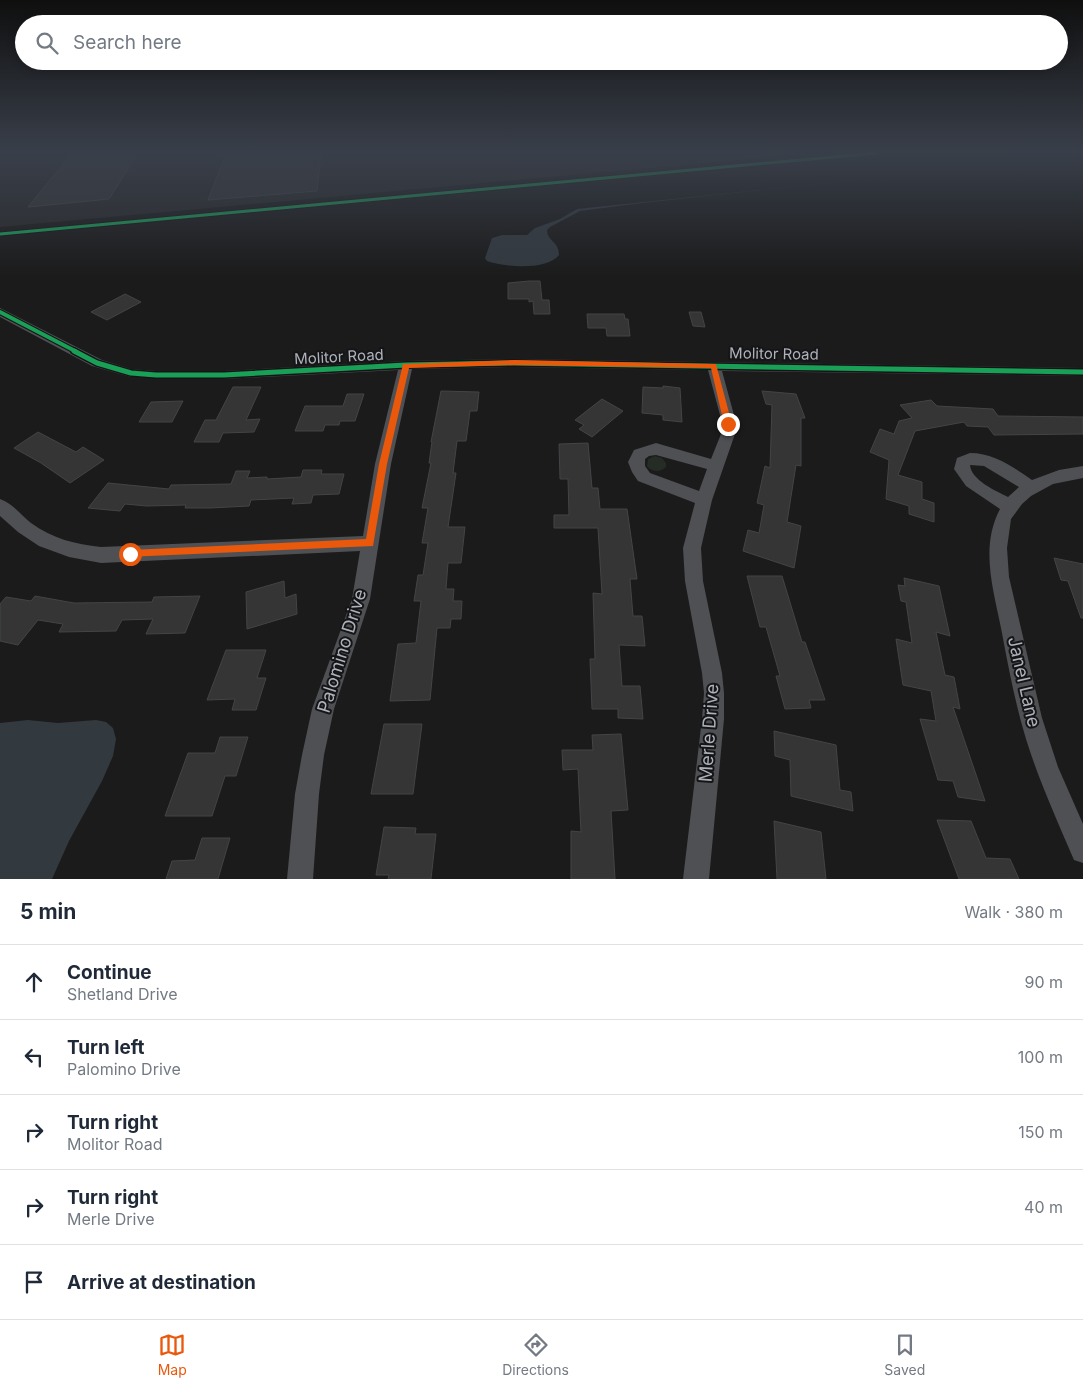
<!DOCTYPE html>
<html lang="en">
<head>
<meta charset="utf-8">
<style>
  body { margin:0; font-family:Inter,sans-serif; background:#f6f6f7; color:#1f2937 }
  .stop { position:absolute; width:15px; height:15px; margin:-11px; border:4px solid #ea580c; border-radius:50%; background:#fff }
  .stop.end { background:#ea580c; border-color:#fff; box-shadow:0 1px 5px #0008 }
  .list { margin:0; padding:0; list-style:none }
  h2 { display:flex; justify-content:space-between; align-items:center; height:65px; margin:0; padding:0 20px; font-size:21px }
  h2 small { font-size:16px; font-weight:400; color:#747a83 }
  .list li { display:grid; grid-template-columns:32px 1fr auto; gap:15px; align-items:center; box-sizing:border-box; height:75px; padding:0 20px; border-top:1px solid #e0e1e3 }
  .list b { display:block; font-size:19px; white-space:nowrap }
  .list p { margin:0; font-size:16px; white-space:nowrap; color:#747a83 }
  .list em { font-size:16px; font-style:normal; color:#747a83 }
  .icon { flex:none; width:28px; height:28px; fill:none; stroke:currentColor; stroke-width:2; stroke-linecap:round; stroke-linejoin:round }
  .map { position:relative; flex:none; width:1083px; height:879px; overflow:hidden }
  .search { position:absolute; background:#fff; box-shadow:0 2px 8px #0003; left:15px; right:15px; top:15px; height:55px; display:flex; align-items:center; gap:12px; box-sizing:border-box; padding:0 18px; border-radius:28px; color:#747a83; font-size:19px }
  .sheet { height:440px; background:#fff }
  nav { display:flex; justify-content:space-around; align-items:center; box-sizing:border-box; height:70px; border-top:1px solid #e0e1e3; background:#fff; font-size:14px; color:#747a83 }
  nav a { display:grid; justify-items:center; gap:2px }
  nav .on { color:#ea580c }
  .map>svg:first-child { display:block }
  .built { fill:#282829 }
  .green { fill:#252b25 }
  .water { fill:#32393f }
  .building { fill:#353536; stroke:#434447 }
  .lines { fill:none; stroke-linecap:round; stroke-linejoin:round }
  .street { fill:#4f5053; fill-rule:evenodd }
  .cycleway-far2-casing { stroke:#151517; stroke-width:5 }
  .cycleway-far1-casing { stroke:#151517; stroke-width:6 }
  .cycleway-casing { stroke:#151517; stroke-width:8 }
  .cycleway-far2 { stroke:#1a9f57; stroke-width:3 }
  .cycleway-far1 { stroke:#1a9f57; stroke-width:4 }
  .cycleway { stroke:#1a9f57; stroke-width:5 }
  .route { fill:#ea580c }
  .labels { text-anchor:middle; stroke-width:4; stroke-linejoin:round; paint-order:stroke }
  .street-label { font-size:15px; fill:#adb1ba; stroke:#151517 }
  .near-street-label { font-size:18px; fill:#adb1ba; stroke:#151517 }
</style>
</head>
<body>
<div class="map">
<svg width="1083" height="879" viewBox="0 0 1083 879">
  <rect width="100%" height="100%" fill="#1b1b1b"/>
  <path class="built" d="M 0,153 L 813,153 L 0,227 Z"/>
  <path class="green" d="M 726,153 L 793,153 L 646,166 L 641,160 Z
    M 655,456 L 662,458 L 666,463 L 666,467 C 660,473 652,472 647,466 L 648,459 Z"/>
  <path class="water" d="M 883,177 L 642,203 L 580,211 L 550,227 L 547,230 C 547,241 559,241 559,255 C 546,271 504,267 487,261 L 485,258 L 492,238 L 502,235 L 527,235 L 535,228 L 560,219 L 577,209 Z
    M 28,720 L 58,723 L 96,720 L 106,722 L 113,728 L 116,739 L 113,756 L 102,781 L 69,841 L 52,879 L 0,879 L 0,723 Z"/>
  <path class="building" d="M 89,153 L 138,153 L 109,199 L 28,207 L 71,154 Z
    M 226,153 L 321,153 L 317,191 L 208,200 Z
    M 529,281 L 540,281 L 542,300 L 549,300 L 550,314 L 534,314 L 533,301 L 529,302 L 529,299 L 508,299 L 508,283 Z
    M 125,294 L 141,302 L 107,320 L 91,312 Z
    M 689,312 L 701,312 L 705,327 L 693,326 Z
    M 587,314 L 624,314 L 625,319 L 628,319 L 630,336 L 607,336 L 606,328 L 588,328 Z
    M 663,386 L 680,388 L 682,422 L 663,420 L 663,415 L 642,413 L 643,387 L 663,388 Z
    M 233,387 L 261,387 L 246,420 L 260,419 L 254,432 L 223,433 L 219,442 L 194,442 L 205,420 L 216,420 Z
    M 441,391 L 479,392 L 477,411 L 470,411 L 466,441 L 457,441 L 453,473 L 456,473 L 448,527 L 465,527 L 461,563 L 448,563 L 446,589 L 454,589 L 453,601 L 462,601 L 461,619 L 451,619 L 450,628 L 437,628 L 430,700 L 390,701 L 398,644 L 416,643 L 421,601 L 414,601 L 418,575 L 423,575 L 428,543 L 422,543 L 428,508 L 422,508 L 431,463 L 429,463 L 432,442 L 431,442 Z
    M 762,391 L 796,394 L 805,418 L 801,418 L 801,466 L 796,465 L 787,522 L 801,526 L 794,568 L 743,551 L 748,530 L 759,533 L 764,505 L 757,503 L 765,466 L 770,468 L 772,405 L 766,404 Z
    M 347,394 L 364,394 L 355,421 L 340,421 L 339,425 L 325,425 L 323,431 L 295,431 L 305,406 L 343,406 Z
    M 602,399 L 623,411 L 592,437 L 579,429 L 584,425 L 575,420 Z
    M 931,400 L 937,406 L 993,409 L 998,416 L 1083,417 L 1083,434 L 994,435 L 988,427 L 967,426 L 964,422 L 915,431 L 898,475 L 922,482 L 922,499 L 934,503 L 934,522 L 909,514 L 909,506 L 886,499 L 889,460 L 870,452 L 880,429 L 894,434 L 899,421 L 912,418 L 900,405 Z
    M 183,401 L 172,422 L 139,422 L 151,402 Z
    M 38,432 L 76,452 L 83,447 L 104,460 L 70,483 L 41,463 L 14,448 Z
    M 588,443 L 592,488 L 598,488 L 600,509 L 627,509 L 637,579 L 630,579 L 633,616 L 642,616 L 645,646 L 619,645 L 622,686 L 640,686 L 643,719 L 618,718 L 618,709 L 592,709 L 590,659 L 595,659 L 593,593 L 602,594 L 598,528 L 554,528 L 554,515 L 569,515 L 568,479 L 560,479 L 559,444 Z
    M 303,470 L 322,470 L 321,474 L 344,474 L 339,494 L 313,495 L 311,503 L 292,504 L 294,498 L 251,500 L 249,506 L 210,508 L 185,508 L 186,505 L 147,506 L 125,504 L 120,511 L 88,508 L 108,483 L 169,489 L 171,485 L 231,484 L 236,471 L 250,471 L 247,478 L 267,477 L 267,479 L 301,477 Z
    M 1054,558 L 1083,564 L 1083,618 L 1081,618 L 1068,581 L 1061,580 Z
    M 747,576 L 782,576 L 802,642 L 805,642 L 825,700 L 809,700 L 811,708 L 785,709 L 776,676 L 780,676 L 766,627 L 760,627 Z
    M 904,578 L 939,586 L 950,636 L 936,632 L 945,675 L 954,677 L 960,709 L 953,707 L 985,801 L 958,797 L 953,781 L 938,780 L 920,719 L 936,721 L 931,691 L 903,685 L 896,639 L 912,643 L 906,602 L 901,601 L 898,585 L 905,586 Z
    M 284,581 L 285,598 L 296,594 L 297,614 L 247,629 L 246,592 Z
    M 35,596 L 74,603 L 152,602 L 154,597 L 200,596 L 185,633 L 146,634 L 153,619 L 122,620 L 116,631 L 59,632 L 63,624 L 38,620 L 18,645 L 0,641 L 0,604 L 6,597 L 31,601 Z
    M 226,650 L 266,650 L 257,678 L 266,678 L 256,710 L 232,710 L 235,699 L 207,700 Z
    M 384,724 L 422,724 L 413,794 L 371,794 Z
    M 774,731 L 836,745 L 840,790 L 851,792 L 853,811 L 791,796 L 790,760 L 775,756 Z
    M 621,734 L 628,810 L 611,811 L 615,879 L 571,879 L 571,831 L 581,832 L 578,769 L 563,770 L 562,750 L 593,750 L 592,735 Z
    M 220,737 L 248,737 L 236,776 L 225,776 L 212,816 L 165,816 L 188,753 L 215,753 Z
    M 937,820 L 971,821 L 986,858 L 1010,859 L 1019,879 L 959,879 Z
    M 774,821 L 821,832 L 826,879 L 777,879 Z
    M 384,827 L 416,828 L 415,834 L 436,834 L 431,879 L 388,879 L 389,875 L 376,875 Z
    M 202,838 L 230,838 L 218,879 L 166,879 L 172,861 L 195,860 Z"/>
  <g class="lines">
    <path class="street" d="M 0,308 L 102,360 L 131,369 L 156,371 L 224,371 L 406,361 L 514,359 L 1083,368 L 1083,376 L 722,371 L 734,415 L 735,434 L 712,500 L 701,548 L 703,581 L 722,673 L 724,693 L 724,719 L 709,879 L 683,879 L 702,719 L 704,693 L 702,673 L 685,581 L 683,548 L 695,503 L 638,481 L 632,472 L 628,462 L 634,450 L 656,443 L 711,459 L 721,434 L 720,415 L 708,370 L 514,367 L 412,369 L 391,464 L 370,599 L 334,709 L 324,755 L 319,794 L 313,879 L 287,879 L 295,794 L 302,755 L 312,709 L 352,599 L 360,551 L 101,563 L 69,557 L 39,546 L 18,532 L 0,516 L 0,499 C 12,503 21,515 31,523 C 53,539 75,544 101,547 L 363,536 L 375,464 L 398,370 L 224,379 L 131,377 L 92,366 L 0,317 ZM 656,455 L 707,469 L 699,491 L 650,473 L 645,466 L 645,459 L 649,456 Z
      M 970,453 C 994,453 1013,467 1032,480 L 1059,470 L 1083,466 L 1083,478 L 1053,484 L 1031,496 L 1022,504 L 1011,519 L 1007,548 L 1009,577 L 1042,718 L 1058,767 L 1083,824 L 1083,863 L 1074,860 C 1057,820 1039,781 1026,739 C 1015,703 1008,665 1001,628 C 993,588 980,547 1000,509 L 966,486 L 954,469 L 957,458 ZM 970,465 L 984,466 L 1019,487 L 1008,497 C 996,491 971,480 970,465 Z"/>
    <defs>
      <path id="cycleway-far2" d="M 0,234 L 876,153"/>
      <path id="cycleway-far1" d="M 0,312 L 77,352"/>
      <path id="cycleway" d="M 74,351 L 97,363 L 131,373 L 156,375 L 224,375 L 406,365 L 514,363 L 1083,372"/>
    </defs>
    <use href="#cycleway-far2" class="cycleway-far2-casing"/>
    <use href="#cycleway-far1" class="cycleway-far1-casing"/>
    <use href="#cycleway" class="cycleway-casing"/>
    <use href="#cycleway-far2" class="cycleway-far2"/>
    <use href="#cycleway-far1" class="cycleway-far1"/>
    <use href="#cycleway" class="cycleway"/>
  </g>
  <linearGradient id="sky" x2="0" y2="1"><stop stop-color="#0f0f0f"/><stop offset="0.55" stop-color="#393f4a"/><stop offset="1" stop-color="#393f4a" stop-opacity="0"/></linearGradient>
  <rect width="1083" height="276" fill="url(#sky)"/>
  <path class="route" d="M 514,360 L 716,364 L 732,424 L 728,426 L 724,424 L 711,368 L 514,365 L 409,368 L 387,464 L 373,546 L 126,557 L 125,554 L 130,550 L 366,539 L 379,464 L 403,364 Z"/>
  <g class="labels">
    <g class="street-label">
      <text transform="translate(774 354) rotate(1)" y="5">Molitor Road</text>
      <text transform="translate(339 357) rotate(-3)" y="5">Molitor Road</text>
    </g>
    <g class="near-street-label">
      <text transform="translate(342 651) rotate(-73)" y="6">Palomino Drive</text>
      <text transform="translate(1024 682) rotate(77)" y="6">Janel Lane</text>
      <text transform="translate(709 733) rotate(-86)" y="6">Merle Drive</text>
    </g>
  </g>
</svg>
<div class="stop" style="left:130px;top:554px"></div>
<div class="stop end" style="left:728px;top:424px"></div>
<div class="search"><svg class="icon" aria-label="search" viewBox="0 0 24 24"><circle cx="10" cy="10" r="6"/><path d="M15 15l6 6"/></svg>Search here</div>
</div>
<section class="sheet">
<h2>5 min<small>Walk · 380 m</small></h2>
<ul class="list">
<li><svg class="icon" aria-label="ahead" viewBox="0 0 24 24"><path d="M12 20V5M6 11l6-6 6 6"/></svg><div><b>Continue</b><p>Shetland Drive</p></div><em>90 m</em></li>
<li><svg class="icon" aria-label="left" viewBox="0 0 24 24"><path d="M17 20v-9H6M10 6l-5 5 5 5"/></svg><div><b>Turn left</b><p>Palomino Drive</p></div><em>100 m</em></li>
<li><svg class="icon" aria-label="right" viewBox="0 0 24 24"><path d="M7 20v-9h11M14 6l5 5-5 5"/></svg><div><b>Turn right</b><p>Molitor Road</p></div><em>150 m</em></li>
<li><svg class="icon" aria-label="right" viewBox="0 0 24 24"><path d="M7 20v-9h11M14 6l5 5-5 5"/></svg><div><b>Turn right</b><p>Merle Drive</p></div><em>40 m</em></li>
<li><svg class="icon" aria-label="arrive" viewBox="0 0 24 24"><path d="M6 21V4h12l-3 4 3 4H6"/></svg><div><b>Arrive at destination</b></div></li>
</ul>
</section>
<nav>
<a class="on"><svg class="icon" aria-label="map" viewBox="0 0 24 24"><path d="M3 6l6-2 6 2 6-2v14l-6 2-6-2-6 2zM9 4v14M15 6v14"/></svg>Map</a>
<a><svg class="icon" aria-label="directions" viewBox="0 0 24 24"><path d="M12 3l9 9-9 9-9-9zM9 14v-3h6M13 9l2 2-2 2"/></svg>Directions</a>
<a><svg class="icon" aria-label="saved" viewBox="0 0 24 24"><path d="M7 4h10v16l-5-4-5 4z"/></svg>Saved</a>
</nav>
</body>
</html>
